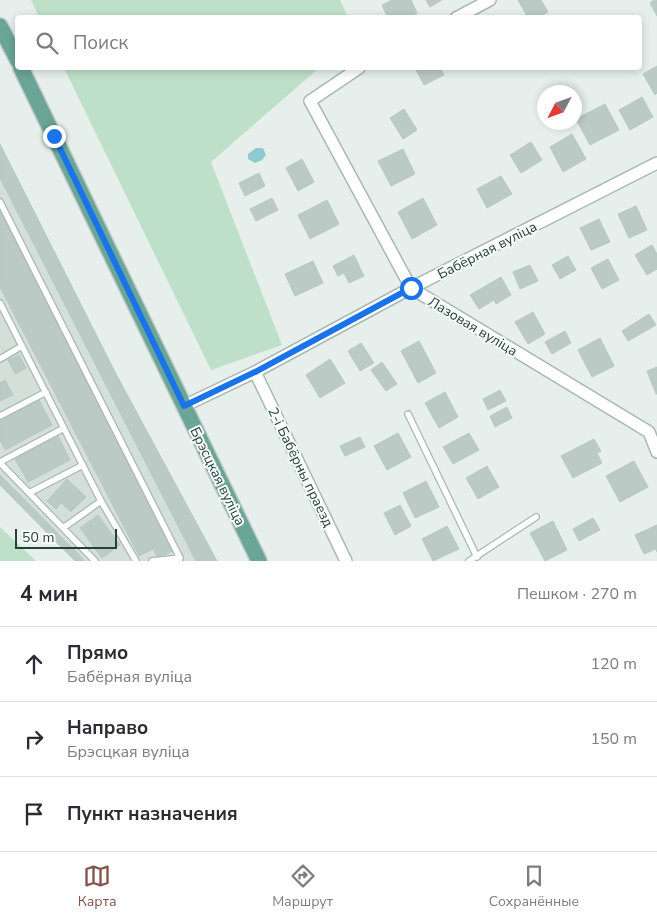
<!DOCTYPE html>
<html lang="ru">
<head>
<meta charset="utf-8">
<style>
  body { margin:0; font-family:"Nunito Sans",sans-serif; background:#f7f7f7; color:#2b2b33 }
  .compass { position:absolute; left:537px; top:85px; width:45px; height:45px; border-radius:50%; background:#fff; box-shadow:0 2px 8px #0003; rotate:229deg }
  .scale { position:absolute; left:15px; bottom:12px; width:102px; box-sizing:border-box; padding-left:5px; border:2px solid #24423a; border-top:0; font-size:14px; line-height:18px; white-space:nowrap; color:#24423a; -webkit-text-stroke:4px #f7fbf9; paint-order:stroke }
  .stop { position:absolute; width:15px; height:15px; margin:-11px; border:4px solid #1a73e8; border-radius:50%; background:#fff }
  .stop.end { background:#1a73e8; border-color:#fff; box-shadow:0 1px 5px #0008 }
  .list { margin:0; padding:0; list-style:none }
  h2 { display:flex; justify-content:space-between; align-items:center; height:65px; margin:0; padding:0 20px; font-size:21px }
  h2 small { font-size:16px; font-weight:400; color:#7c7c81 }
  .list li { display:grid; grid-template-columns:32px 1fr auto; gap:15px; align-items:center; box-sizing:border-box; height:75px; padding:0 20px; border-top:1px solid #e1e1e2 }
  .list b { display:block; font-size:19px; white-space:nowrap }
  .list p { margin:0; font-size:16px; white-space:nowrap; color:#7c7c81 }
  .list em { font-size:16px; font-style:normal; color:#7c7c81 }
  .icon { flex:none; width:28px; height:28px; fill:none; stroke:currentColor; stroke-width:2; stroke-linecap:round; stroke-linejoin:round }
  .map { position:relative; flex:none; width:657px; height:561px; overflow:hidden }
  .search { position:absolute; background:#fff; box-shadow:0 2px 8px #0003; left:15px; right:15px; top:15px; height:55px; display:flex; align-items:center; gap:12px; box-sizing:border-box; padding:0 18px; border-radius:5px; color:#7c7c81; font-size:19px }
  .sheet { height:290px; background:#fff }
  nav { display:flex; justify-content:space-around; align-items:center; box-sizing:border-box; height:70px; border-top:1px solid #e1e1e2; background:#fff; font-size:14px; color:#7c7c81 }
  nav a { display:grid; justify-items:center; gap:2px }
  nav .on { color:#855347 }
  .map>svg:first-child { display:block }
  .built { fill:#d4dfda }
  .green { fill:#bfe0c8 }
  .water { fill:#8ec9d4 }
  .building { fill:#bbcac4; stroke:#b8c9c2 }
  .lines { fill:none; stroke-linecap:round; stroke-linejoin:round }
  .lane-casing { stroke:#a8b8b2; stroke-width:8 }
  .street-casing { stroke:#a8b8b2; stroke-width:14 }
  .primary-casing { stroke:#c2cac8; stroke-width:18 }
  .lane { stroke:#fff; stroke-width:5.5 }
  .street { stroke:#fff; stroke-width:11 }
  .primary { stroke:#6aa596; stroke-width:15 }
  .route { stroke:#1a73e8; stroke-width:6 }
  .labels { text-anchor:middle; stroke-width:4; stroke-linejoin:round; paint-order:stroke }
  .street-label { font-size:14px; fill:#24423a; stroke:#f7fbf9 }
</style>
</head>
<body>
<div class="map">
<svg width="657" height="561" viewBox="0 0 657 561">
  <rect width="100%" height="100%" fill="#e6efeb"/>
  <path class="built" d="M 0,144 L 116,374 L 217,561 L 75,561 L 0,485 Z"/>
  <path class="green" d="M 31,0 L 340,0 L 348,17 L 39,17 Z
    M 64,68 L 319,68 L 211,162 L 282,345 L 211,370 Z
    M 0,527 L 34,559 L 36,561 L 0,561 Z"/>
  <path class="water" d="M 256,148 L 263,148 L 266,155 L 262,160 L 255,163 L 248,159 L 248,154 Z"/>
  <path class="building" d="M 392,0 L 411,0 L 417,13 L 408,18 L 388,18 L 382,5 Z
    M 426,0 L 442,0 L 430,7 Z
    M 518,0 L 541,0 L 548,12 L 538,18 L 528,18 Z
    M 654,0 L 657,0 L 657,16 L 650,3 Z
    M 657,66 L 657,93 L 655,95 L 643,74 Z
    M 415,68 L 440,68 L 444,75 L 424,85 Z
    M 642,97 L 653,117 L 630,130 L 619,110 Z
    M 605,104 L 619,130 L 590,145 L 576,119 Z
    M 404,109 L 417,130 L 403,139 L 390,118 Z
    M 572,134 L 586,159 L 563,172 L 550,147 Z
    M 531,142 L 542,160 L 521,173 L 510,155 Z
    M 0,144 L 116,374 L 217,561 L 196,561 L 0,178 Z
    M 403,149 L 415,174 L 391,186 L 378,161 Z
    M 302,159 L 314,182 L 298,191 L 286,168 Z
    M 259,173 L 265,186 L 245,196 L 239,183 Z
    M 501,176 L 512,194 L 487,208 L 477,189 Z
    M 272,198 L 278,210 L 256,221 L 250,209 Z
    M 423,198 L 437,225 L 412,239 L 398,212 Z
    M 327,200 L 339,224 L 310,239 L 298,215 Z
    M 636,206 L 647,230 L 629,238 L 618,214 Z
    M 0,212 L 175,550 L 158,558 L 153,549 L 139,556 L 0,287 Z
    M 599,219 L 610,242 L 591,250 L 580,228 Z
    M 652,245 L 657,254 L 657,269 L 647,275 L 635,255 Z
    M 354,255 L 364,276 L 349,283 L 344,273 L 338,276 L 333,266 Z
    M 568,256 L 576,270 L 560,279 L 552,265 Z
    M 608,259 L 619,280 L 602,289 L 591,268 Z
    M 313,261 L 323,283 L 295,296 L 285,274 Z
    M 530,265 L 538,281 L 520,289 L 513,272 Z
    M 501,277 L 511,295 L 496,304 L 494,300 L 479,309 L 470,295 Z
    M 533,312 L 545,334 L 528,344 L 515,322 Z
    M 649,314 L 656,325 L 628,341 L 622,331 Z
    M 565,331 L 571,343 L 552,354 L 545,342 Z
    M 600,338 L 614,366 L 592,377 L 578,350 Z
    M 419,341 L 436,373 L 418,383 L 401,351 Z
    M 361,343 L 374,363 L 360,371 L 348,351 Z
    M 19,355 L 26,368 L 15,374 L 8,360 Z
    M 330,359 L 345,383 L 320,398 L 306,375 Z
    M 382,362 L 397,384 L 386,391 L 371,370 Z
    M 657,367 L 657,394 L 656,394 L 647,371 Z
    M 5,380 L 13,395 L 0,401 L 0,383 Z
    M 500,390 L 506,401 L 488,410 L 483,399 Z
    M 445,392 L 458,417 L 439,428 L 425,403 Z
    M 39,400 L 52,425 L 5,450 L 0,440 L 0,420 Z
    M 507,407 L 512,418 L 495,427 L 490,416 Z
    M 398,433 L 411,457 L 387,470 L 374,446 Z
    M 469,433 L 479,450 L 453,464 L 443,447 Z
    M 58,436 L 70,460 L 28,482 L 15,459 Z
    M 360,437 L 365,447 L 345,456 L 340,446 Z
    M 594,439 L 601,451 L 597,453 L 602,463 L 573,478 L 561,456 Z
    M 634,461 L 648,487 L 620,502 L 606,476 Z
    M 487,466 L 499,487 L 478,499 L 466,478 Z
    M 0,475 L 85,561 L 75,561 L 0,485 Z
    M 67,479 L 86,497 L 71,512 L 61,503 L 56,509 L 47,501 Z
    M 426,481 L 439,507 L 415,518 L 403,493 Z
    M 400,505 L 411,526 L 395,535 L 384,513 Z
    M 98,515 L 120,545 L 102,558 L 80,528 Z
    M 593,518 L 600,530 L 579,541 L 573,529 Z
    M 553,521 L 567,550 L 545,561 L 530,533 Z
    M 657,525 L 657,552 L 656,549 L 644,554 L 635,535 Z
    M 447,526 L 459,549 L 433,561 L 422,539 Z"/>
  <g class="lines">
    <defs>
      <path id="lane" d="M 0,202 L 180,558 L 179,561
        M 0,303 L 101,501 L 63,528 L 0,463
        M 0,359 L 22,346
        M 408,414 L 477,557
        M 0,416 L 46,392
        M 0,462 L 64,428
        M 29,493 L 83,465
        M 101,501 L 136,561
        M 63,528 L 95,561
        M 152,561 L 180,558
        M 469,561 L 536,517"/>
      <path id="street" d="M 456,18 L 490,0
        M 359,68 L 310,101 L 411,288 L 649,432 L 657,452
        M 255,372 L 346,561
        M 184,406 L 255,372 L 411,288 L 657,163"/>
      <path id="primary" d="M 0,26 L 18,61
        M 21,68 L 259,561"/>
    </defs>
    <use href="#lane" class="lane-casing"/>
    <use href="#street" class="street-casing"/>
    <use href="#primary" class="primary-casing"/>
    <use href="#lane" class="lane"/>
    <use href="#street" class="street"/>
    <use href="#primary" class="primary"/>
  </g>
  <g class="lines">
    <path class="route" d="M 54,136 L 184,406 L 255,372 L 411,288"/>
  </g>
  <g class="labels">
    <g class="street-label">
      <text transform="translate(487 250) rotate(-27)" y="5">Бабёрная вуліца</text>
      <text transform="translate(473 326) rotate(31)" y="5">Лазовая вуліца</text>
      <text transform="translate(301 467) rotate(64)" y="5">2-і Бабёрны праезд</text>
      <text transform="translate(218 476) rotate(64)" y="5">Брэсцкая вуліца</text>
    </g>
  </g>
</svg>
<svg class="compass" viewBox="-18 -18 36 36"><path d="M0-13l5 13h-10z" fill="#e53935"/><path d="M0 13l5-13h-10z" fill="#7c7c81"/></svg>
<div class="scale">50 m</div>
<div class="stop" style="left:411px;top:288px"></div>
<div class="stop end" style="left:54px;top:136px"></div>
<div class="search"><svg class="icon" aria-label="search" viewBox="0 0 24 24"><circle cx="10" cy="10" r="6"/><path d="M15 15l6 6"/></svg>Поиск</div>
</div>
<section class="sheet">
<h2>4 мин<small>Пешком · 270 m</small></h2>
<ul class="list">
<li><svg class="icon" aria-label="ahead" viewBox="0 0 24 24"><path d="M12 20V5M6 11l6-6 6 6"/></svg><div><b>Прямо</b><p>Бабёрная вуліца</p></div><em>120 m</em></li>
<li><svg class="icon" aria-label="right" viewBox="0 0 24 24"><path d="M7 20v-9h11M14 6l5 5-5 5"/></svg><div><b>Направо</b><p>Брэсцкая вуліца</p></div><em>150 m</em></li>
<li><svg class="icon" aria-label="arrive" viewBox="0 0 24 24"><path d="M6 21V4h12l-3 4 3 4H6"/></svg><div><b>Пункт назначения</b></div></li>
</ul>
</section>
<nav>
<a class="on"><svg class="icon" aria-label="map" viewBox="0 0 24 24"><path d="M3 6l6-2 6 2 6-2v14l-6 2-6-2-6 2zM9 4v14M15 6v14"/></svg>Карта</a>
<a><svg class="icon" aria-label="directions" viewBox="0 0 24 24"><path d="M12 3l9 9-9 9-9-9zM9 14v-3h6M13 9l2 2-2 2"/></svg>Маршрут</a>
<a><svg class="icon" aria-label="saved" viewBox="0 0 24 24"><path d="M7 4h10v16l-5-4-5 4z"/></svg>Сохранённые</a>
</nav>
</body>
</html>
